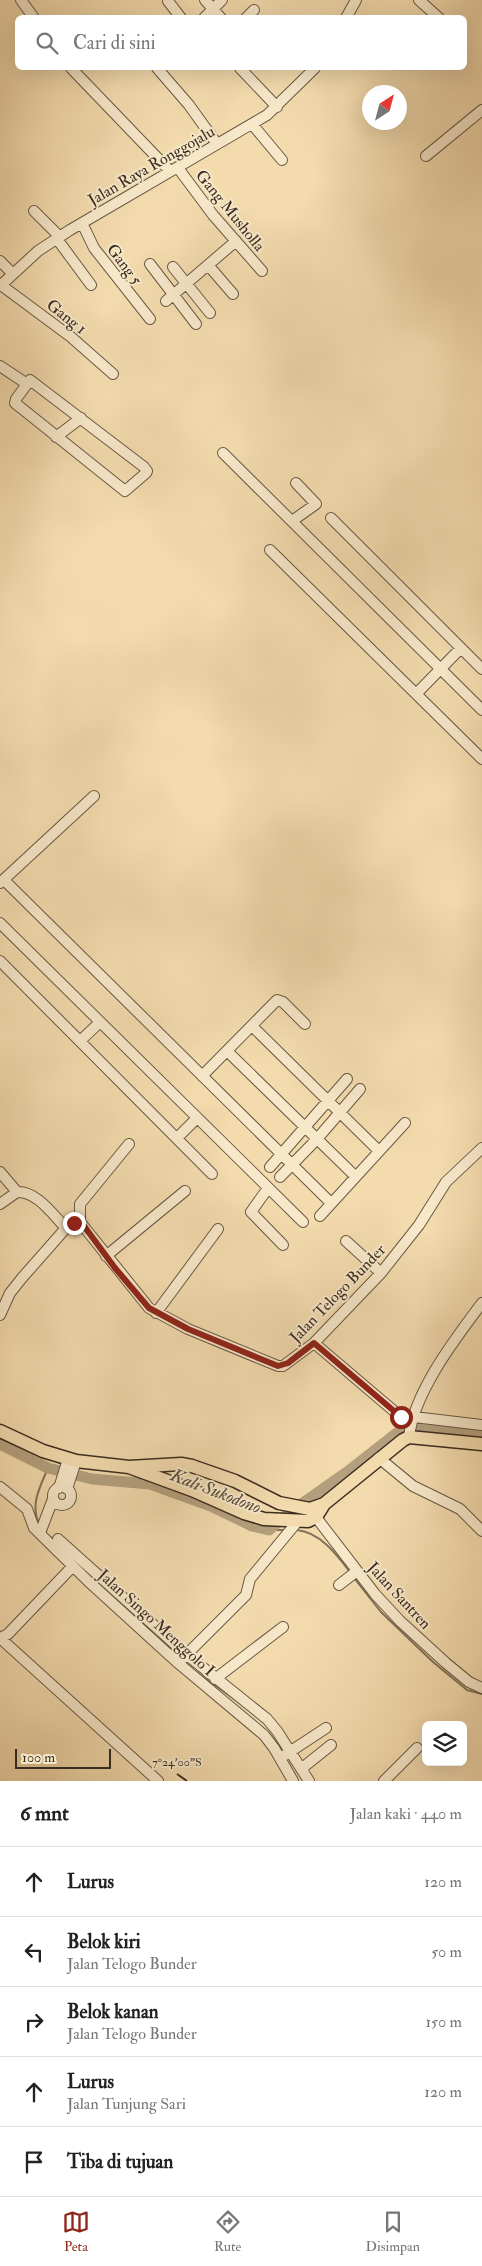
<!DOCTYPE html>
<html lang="id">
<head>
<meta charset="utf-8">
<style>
  body { margin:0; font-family:"IM FELL Double Pica",serif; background:#f6f6f6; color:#222 }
  .controls { position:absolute; right:15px; bottom:15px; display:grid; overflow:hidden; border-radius:8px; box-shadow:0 5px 20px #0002 }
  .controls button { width:45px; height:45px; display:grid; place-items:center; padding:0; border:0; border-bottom:1px solid #e0e0e0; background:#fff; color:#222; font:25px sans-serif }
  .compass { position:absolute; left:362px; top:85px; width:45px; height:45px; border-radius:50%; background:#fff; box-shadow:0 5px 20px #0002; rotate:36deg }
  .scale { position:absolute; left:15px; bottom:12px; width:96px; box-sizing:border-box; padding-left:5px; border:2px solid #3b2c20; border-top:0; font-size:14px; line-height:18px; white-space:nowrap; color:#3b2c20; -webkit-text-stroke:4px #f7e8ca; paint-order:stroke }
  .stop { position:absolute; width:15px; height:15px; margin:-11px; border:4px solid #8f2418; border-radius:50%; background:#fff }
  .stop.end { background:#8f2418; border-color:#fff; box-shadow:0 1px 5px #0008 }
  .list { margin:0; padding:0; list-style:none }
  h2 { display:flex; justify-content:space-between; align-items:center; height:65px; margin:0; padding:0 20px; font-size:21px }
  h2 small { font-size:16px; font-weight:400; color:#767676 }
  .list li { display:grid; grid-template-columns:32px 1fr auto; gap:15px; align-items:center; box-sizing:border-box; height:70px; padding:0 20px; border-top:1px solid #e0e0e0 }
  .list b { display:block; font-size:19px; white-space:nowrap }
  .list p { margin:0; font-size:16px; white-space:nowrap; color:#767676 }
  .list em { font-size:16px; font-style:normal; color:#767676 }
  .icon { flex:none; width:28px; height:28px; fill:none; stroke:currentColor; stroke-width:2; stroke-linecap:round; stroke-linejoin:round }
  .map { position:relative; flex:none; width:482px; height:1781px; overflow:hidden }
  .search { position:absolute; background:#fff; box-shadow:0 5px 20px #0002; left:15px; right:15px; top:15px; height:55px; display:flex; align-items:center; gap:12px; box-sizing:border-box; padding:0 18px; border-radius:8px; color:#767676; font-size:19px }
  .sheet { height:415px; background:#fff }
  nav { display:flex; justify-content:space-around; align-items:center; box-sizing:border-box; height:70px; border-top:1px solid #e0e0e0; background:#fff; font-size:14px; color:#767676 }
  nav a { display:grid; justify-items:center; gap:2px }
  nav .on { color:#8f2418 }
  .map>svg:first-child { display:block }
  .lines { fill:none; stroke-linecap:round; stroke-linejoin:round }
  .stream { stroke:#847258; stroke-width:2 }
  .river { stroke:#b4a07e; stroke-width:11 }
  .minor-casing { stroke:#695844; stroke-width:12 }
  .major-casing { stroke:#3b2c20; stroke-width:15 }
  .minor { stroke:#f7e8ca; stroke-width:10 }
  .major { stroke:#f3dbae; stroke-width:12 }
  .route { stroke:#8f2418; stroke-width:6 }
  .ticks { fill:none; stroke:#3b2c20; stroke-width:2 }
  .labels { text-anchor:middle; stroke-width:4; stroke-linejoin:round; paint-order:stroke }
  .street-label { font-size:16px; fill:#3b2c20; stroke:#f7e8ca }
  .water-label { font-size:18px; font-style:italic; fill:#594938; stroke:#f7e8ca }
  .ticks-label { font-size:12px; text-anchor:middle; fill:#3b2c20; stroke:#f7e8ca; stroke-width:4; stroke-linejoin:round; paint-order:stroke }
</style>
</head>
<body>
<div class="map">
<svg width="482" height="1781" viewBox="0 0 482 1781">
  <rect width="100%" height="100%" fill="#f3dbae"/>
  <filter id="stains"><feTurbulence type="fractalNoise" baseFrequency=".004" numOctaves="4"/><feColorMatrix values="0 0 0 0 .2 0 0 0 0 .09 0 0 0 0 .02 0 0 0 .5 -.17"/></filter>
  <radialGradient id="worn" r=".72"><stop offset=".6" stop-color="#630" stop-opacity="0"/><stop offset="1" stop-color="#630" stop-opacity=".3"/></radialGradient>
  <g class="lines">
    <path class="stream" d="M 39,1524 C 30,1504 40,1487 48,1468
      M 269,1530 L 285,1530
      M 297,1530 C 320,1532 337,1555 350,1572
      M 84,1570 L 103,1586
      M 354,1578 L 381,1612 L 433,1662 L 467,1690 L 482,1694
      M 109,1591 L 178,1656
      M 195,1671 L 240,1703"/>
    <path class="river" d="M 0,1444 L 48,1468 L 92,1479 L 150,1484 L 211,1506 L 252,1526 L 269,1530 L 290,1512 L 347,1472 L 403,1428 L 482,1434"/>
    <defs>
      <path id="minor" d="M 21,0 L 34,18
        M 205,0 L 221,18
        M 419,0 L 439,18
        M 168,1 L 181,18
        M 204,18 L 222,0
        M 246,18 L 254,10
        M 346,18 L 356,0
        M 71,68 L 170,171
        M 157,68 L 189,105 L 217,144
        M 240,68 L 277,107
        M 252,124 L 282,160
        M 426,156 L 482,110
        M 178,168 L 213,215 L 262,271
        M 34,211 L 60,237
        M 82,223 L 94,248 L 150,319
        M 57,239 L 91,285
        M 0,261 L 12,273
        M 150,264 L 196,324
        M 208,265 L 233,294
        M 173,267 L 210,313
        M 1,285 L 71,337 L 113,374
        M 0,286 L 38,251 L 70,230 L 267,115 L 315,68
        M 166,301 L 236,241
        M 0,366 L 27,384
        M 30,380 L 144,467 L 147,471 L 146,473 L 125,491 L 15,403 L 16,399 Z
        M 56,437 L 81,418
        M 223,453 L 482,710
        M 331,518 L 482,669
        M 292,521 L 316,504 L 296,483
        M 270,550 L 482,759
        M 416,694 L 461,648
        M 4,880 L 331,1203
        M 0,883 L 94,796
        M 0,923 L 303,1222
        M 0,961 L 212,1174
        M 252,1026 L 379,1151
        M 80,1041 L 100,1022
        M 227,1051 L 355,1176
        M 202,1076 L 277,1000 L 283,1002 L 305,1024
        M 177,1138 L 197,1118
        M 270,1167 L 347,1079
        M 0,1172 L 17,1192
        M 280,1177 L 317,1139 L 360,1089
        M 268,1188 L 251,1212 L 283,1245
        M 17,1192 C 37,1191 53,1215 66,1228
        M 0,1204 L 17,1192
        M 320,1216 L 405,1123
        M 80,1222 L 80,1204 L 129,1144
        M 346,1241 L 381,1273
        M 106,1256 L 185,1191
        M 156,1313 L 218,1229
        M 0,1315 L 10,1293 L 22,1278 L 66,1228 L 80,1222 L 149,1308 L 188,1329 L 278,1366 L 283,1366 L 314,1343 L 381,1273 L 419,1225 L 446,1182 L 482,1148
        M 314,1343 L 401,1417 L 414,1417 L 482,1425
        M 409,1437 C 414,1392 455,1339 482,1303
        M 379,1458 L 413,1486 L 460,1509 L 482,1531
        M 0,1487 L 27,1509 L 34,1528 L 88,1581 L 178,1663 L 264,1735 L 274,1748 L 293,1781
        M53 1496a9 9 0 1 1 18 0a9 9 0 1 1-18 0Z
        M 59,1488 L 68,1459
        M 67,1489 L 76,1461
        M 312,1512 L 375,1594 L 400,1621 L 446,1663 L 469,1682 L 482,1688
        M 40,1533 L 53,1499
        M 58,1539 L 186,1654 L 267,1719 L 277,1731 L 309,1781
        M 339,1585 L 357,1571
        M 0,1638 L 158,1781
        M 0,1638 L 8,1634 L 73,1566
        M 182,1659 L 246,1595 L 250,1579 L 297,1522
        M 215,1679 L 283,1627
        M 285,1755 L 326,1728
        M 301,1769 L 331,1745
        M 384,1781 L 417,1748"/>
      <path id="major" d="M 0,1431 L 43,1451 L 76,1461 L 129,1467 L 181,1464 L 192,1466 L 235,1481 L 279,1503 L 310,1509 L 324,1504
        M 129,1467 L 192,1490 L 244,1513 L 264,1519 L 308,1521 L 316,1517 L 324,1504 L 403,1440 L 409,1437 L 482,1444"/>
    </defs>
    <use href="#minor" class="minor-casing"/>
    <use href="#major" class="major-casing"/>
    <use href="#minor" class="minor"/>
    <use href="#major" class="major"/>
  </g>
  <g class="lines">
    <path class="route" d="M 74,1223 L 80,1222 L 84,1226 L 115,1268 L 149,1308 L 188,1329 L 278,1366 L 288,1363 L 314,1343 L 401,1417"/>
  </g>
  <path class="ticks" d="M 177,1774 L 187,1781"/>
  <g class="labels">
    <g class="street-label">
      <text transform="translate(151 165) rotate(-30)" y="6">Jalan Raya Ronggojalu</text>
      <text transform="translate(231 210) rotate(51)" y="6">Gang Musholla</text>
      <text transform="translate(125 264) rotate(53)" y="6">Gang 5</text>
      <text transform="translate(67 316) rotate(38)" y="6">Gang 1</text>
      <text transform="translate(337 1293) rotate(-46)" y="6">Jalan Telogo Bunder</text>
      <text transform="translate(400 1595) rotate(47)" y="6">Jalan Santren</text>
      <text transform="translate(157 1622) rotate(42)" y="6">Jalan Singo Menggolo I</text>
    </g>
    <g class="water-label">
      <text transform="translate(216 1491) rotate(21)" y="6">Kali Sukodono</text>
    </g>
  </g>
  <g class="ticks-label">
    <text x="177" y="1766">7°24'00"S</text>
  </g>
  <rect width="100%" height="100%" filter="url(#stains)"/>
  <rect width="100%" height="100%" fill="url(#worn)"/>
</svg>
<div class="controls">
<button><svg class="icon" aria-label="layers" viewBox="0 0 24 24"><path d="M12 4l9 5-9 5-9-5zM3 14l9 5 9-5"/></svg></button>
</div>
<svg class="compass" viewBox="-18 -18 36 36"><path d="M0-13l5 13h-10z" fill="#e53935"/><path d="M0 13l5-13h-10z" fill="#767676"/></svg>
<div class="scale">100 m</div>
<div class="stop" style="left:401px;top:1417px"></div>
<div class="stop end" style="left:74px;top:1223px"></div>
<div class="search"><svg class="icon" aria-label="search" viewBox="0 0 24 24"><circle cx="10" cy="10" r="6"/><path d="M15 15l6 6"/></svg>Cari di sini</div>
</div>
<section class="sheet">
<h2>6 mnt<small>Jalan kaki · 440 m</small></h2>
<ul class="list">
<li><svg class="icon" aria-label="ahead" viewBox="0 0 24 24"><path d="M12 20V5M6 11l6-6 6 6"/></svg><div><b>Lurus</b></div><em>120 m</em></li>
<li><svg class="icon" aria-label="left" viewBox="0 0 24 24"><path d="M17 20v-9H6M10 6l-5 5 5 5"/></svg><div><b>Belok kiri</b><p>Jalan Telogo Bunder</p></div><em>50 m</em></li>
<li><svg class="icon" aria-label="right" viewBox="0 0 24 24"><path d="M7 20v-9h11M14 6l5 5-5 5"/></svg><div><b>Belok kanan</b><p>Jalan Telogo Bunder</p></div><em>150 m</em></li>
<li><svg class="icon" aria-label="ahead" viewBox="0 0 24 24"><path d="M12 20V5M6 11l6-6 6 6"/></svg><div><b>Lurus</b><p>Jalan Tunjung Sari</p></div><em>120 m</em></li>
<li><svg class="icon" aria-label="arrive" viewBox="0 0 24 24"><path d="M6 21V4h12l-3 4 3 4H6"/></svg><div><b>Tiba di tujuan</b></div></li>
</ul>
</section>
<nav>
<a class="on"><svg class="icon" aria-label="map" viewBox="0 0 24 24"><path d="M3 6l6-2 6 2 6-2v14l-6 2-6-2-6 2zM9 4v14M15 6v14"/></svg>Peta</a>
<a><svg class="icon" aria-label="directions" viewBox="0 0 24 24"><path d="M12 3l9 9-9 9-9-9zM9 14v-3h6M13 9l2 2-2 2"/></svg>Rute</a>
<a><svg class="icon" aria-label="saved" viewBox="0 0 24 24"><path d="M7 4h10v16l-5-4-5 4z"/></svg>Disimpan</a>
</nav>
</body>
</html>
